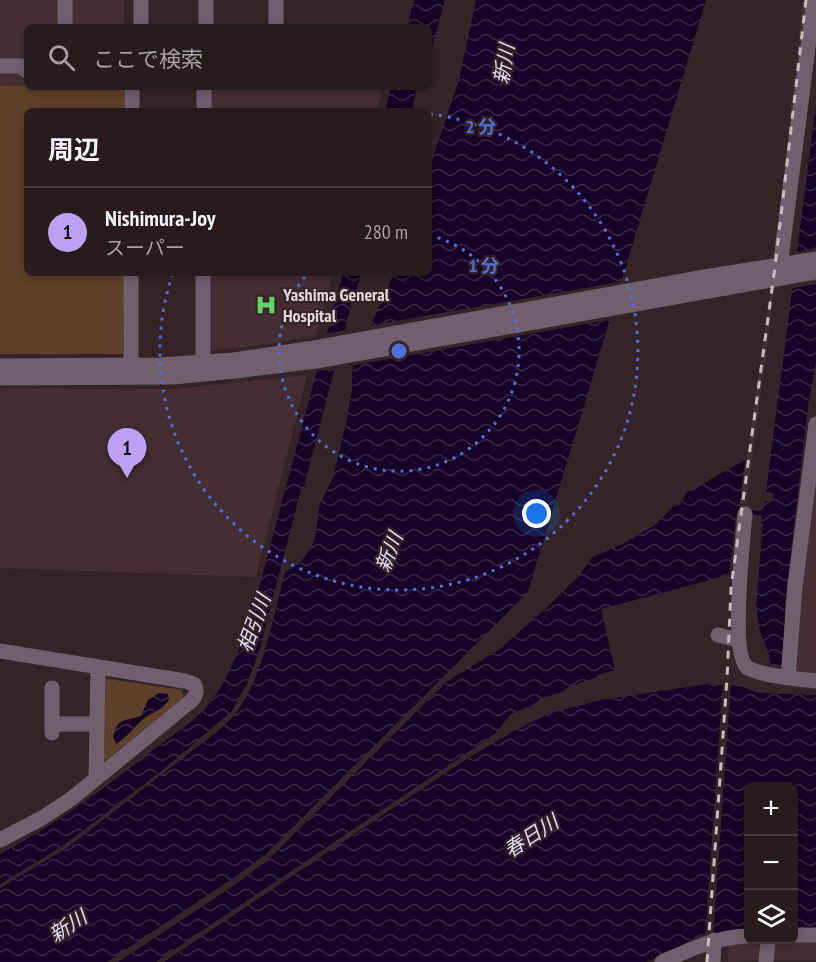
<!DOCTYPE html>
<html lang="ja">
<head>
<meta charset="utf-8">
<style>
  body { margin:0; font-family:"PT Sans Narrow","Noto Sans JP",sans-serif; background:#33282b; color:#f1f3f6 }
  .controls { position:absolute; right:18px; bottom:18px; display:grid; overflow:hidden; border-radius:9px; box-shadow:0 3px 9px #0003 }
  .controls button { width:54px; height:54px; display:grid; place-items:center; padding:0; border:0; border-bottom:2px solid #43393c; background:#271b1e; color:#f1f3f6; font:30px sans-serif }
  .you { position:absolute; left:537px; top:514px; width:21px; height:21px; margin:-15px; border:4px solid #fff; border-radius:50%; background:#1a73e8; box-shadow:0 0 0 9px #1a73e833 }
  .badge { display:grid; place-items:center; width:39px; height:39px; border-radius:50%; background:#bca0f2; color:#111; font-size:20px; font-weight:700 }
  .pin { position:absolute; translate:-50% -50px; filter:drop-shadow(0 2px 3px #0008) }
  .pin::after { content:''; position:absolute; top:32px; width:21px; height:18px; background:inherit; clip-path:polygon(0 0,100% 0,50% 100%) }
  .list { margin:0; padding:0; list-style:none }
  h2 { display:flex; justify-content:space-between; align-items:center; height:78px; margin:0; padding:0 24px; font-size:26px }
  h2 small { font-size:20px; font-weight:400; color:#a4a1a4 }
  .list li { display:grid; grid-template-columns:39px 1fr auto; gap:18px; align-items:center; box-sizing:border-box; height:90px; padding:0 24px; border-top:2px solid #43393c }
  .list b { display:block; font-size:22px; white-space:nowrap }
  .list p { margin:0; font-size:20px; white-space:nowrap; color:#a4a1a4 }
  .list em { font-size:20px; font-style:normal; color:#a4a1a4 }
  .icon { flex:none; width:33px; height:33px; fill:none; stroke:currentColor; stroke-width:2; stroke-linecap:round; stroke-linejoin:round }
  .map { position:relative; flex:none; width:816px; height:962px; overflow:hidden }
  .search { position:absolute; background:#271b1e; box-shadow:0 3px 9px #0003; left:24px; top:24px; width:408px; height:66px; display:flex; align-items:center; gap:15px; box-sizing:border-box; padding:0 21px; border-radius:9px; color:#a4a1a4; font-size:22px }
  .panel { position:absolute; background:#271b1e; box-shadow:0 3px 9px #0003; left:24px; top:108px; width:408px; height:168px; border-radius:9px }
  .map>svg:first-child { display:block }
  .built { fill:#442e34 }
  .green { fill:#5d4029 }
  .water { fill:url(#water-waves) }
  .pier { fill:#342428 }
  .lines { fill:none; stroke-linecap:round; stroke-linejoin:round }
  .minor { stroke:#725f6e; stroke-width:15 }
  .rail { stroke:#c7bbbe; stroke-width:3; stroke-dasharray:8 8; stroke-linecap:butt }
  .ring { fill:none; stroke:#4e70d8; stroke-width:3; stroke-dasharray:3 6 }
  .labels { text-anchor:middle; stroke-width:4.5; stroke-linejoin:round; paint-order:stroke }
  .poi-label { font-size:18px; font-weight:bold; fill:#e2d7d9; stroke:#342428; text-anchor:start }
  .water-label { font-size:20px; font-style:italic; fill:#e6daf7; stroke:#342428 }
  .centre { fill:#4e70d8; stroke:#342428; stroke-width:3 }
  .ring-label { font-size:18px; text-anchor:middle; font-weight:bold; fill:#4e70d8; stroke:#342428; stroke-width:4.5; stroke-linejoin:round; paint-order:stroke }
</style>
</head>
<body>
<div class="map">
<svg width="816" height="962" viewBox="0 0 816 962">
  <defs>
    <pattern id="water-waves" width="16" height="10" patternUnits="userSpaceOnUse" patternTransform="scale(1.5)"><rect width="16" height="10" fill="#160327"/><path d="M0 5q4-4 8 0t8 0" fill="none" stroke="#382746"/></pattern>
  </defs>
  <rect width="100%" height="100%" fill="#342428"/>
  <path class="built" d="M 0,0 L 124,0 L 124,27 L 27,27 L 27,86 L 0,86 Z
    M 803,0 L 809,0 L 779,259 L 746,504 L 740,503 L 774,267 Z
    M 207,87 L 383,87 L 376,111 L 207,111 Z
    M 207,273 L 333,273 L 316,336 L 254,346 L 207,351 Z
    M 307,375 L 256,577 L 0,568 L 0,389 L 176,389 Z
    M 816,445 L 816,676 L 795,674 L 798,586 Z
    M 816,938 L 816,960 L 770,960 L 772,940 Z
    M 729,939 L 765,940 L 763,960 L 728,962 Z"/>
  <path class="green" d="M 0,86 L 124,87 L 124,111 L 27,111 L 27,273 L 124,273 L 123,354 L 0,354 Z
    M 103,678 L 182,690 L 183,698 L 102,763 Z"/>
  <path class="water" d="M 414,0 L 445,0 L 429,58 L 429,27 L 407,27 Z
    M 476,0 L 706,0 L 528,592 L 265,855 L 232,879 L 107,962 L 0,962 L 0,888 L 67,848 L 218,731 C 224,725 230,720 235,714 C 262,682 274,613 285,572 L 299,564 L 311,548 L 315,538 L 320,504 L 333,478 L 347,419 L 352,389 L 352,369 L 394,273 L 429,273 L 429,169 L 459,80 Z
    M 391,87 L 417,87 L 412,111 L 385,111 Z
    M 816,105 L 816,362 L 808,406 L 785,602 L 783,665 L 771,665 L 768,652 L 760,632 L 756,606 L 763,524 L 761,522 L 762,516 L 738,513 L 736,517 L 729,575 L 601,609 L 615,670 L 597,675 L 597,677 L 567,688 L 563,692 L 542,698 L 531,706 L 511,714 L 495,734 L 156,962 L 118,962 L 236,884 L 269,859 L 446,682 L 500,649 L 546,608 L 579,576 L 592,557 L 627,542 L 655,525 L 674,506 L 680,505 L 686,493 L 745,460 L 739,509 L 760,511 L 764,508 L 765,501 L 773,501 L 774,493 L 766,492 Z
    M 343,273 L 362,273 L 352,302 L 304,486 L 302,486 L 260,648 L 247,684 L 232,711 L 165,768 L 64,845 L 0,884 L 0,854 C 56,825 105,788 154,749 C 173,735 195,721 210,703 C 232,674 244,637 255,603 Z
    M 707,684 L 740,686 L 759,693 L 816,695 L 816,933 L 794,933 L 794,786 L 748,786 L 748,934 L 700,936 L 688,942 L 683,948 L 646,962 L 164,962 L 465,760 L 519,728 L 551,713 L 601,700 Z
    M 159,693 L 168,694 L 169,699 C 165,708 154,712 146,717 C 135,725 128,737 116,744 L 113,737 C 118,716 125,722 141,716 L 148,700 Z"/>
  <path class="pier" d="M 816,248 L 816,284 L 789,289 L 794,253 Z
    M 625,281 L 614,319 L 350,366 L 367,326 Z
    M 348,330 L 338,368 L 313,372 L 324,334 Z
    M 723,681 L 731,682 L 713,938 L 705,937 Z"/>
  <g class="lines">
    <path class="minor" d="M 65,0 L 65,27
      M 141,0 L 141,27
      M 206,0 L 206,27
      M 276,0 L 276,27
      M 0,66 L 21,66 L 27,71
      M 132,111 L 132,87
      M 204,111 L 204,87
      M 779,275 L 814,0
      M 203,363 L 203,273
      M 0,366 L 160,365 L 234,360 L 320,347 L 699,278 L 816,259
      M 131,374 L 131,273
      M 0,378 L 174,377 L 235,371 L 316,361 L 816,272
      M 745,514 C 743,538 730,656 748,668 C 762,676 800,679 816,681
      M 718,635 L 738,640
      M 0,651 L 185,681 L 194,684 C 198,691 196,696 191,701 L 71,799 L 42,818 L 0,840
      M 788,678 L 795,586 L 816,424
      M 52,724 L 97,724
      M 52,733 L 52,688
      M 96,778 L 98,667
      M 794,935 L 816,935
      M 662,962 C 691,949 716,937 748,936
      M 713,962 L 714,940
      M 766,962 L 768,940"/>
    <path class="rail" d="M 707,962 L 727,679 L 731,588 L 775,267 L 806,0"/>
  </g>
  <g class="ring">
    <path d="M429 235A120 120 0 1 1 308 273"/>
    <path d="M430 114A239 239 0 1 1 173 273"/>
  </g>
  <defs>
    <symbol id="hospital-bare" viewBox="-9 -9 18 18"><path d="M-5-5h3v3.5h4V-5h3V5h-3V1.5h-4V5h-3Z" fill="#64d468" stroke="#342428" stroke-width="2.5" paint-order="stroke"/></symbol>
  </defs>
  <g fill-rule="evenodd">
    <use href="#hospital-bare" x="251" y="290" width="30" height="30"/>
  </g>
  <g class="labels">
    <g class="poi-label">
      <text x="283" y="301">Yashima General<tspan x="283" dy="21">Hospital</tspan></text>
    </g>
    <g class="water-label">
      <text transform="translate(504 64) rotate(-81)" y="7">新川</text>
      <text transform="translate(389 552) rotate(-69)" y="7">新川</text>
      <text transform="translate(254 623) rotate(-70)" y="7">相引川</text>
      <text transform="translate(531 836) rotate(-33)" y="7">春日川</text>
      <text transform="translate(68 926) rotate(-33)" y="7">新川</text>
    </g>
  </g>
  <circle cx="399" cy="351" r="9" class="centre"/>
  <g class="ring-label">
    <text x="481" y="133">2 分</text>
    <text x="484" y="272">1 分</text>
  </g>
</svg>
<div class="controls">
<button>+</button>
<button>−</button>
<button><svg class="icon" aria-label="layers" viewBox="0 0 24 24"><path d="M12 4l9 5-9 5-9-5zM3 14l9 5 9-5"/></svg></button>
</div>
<div class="you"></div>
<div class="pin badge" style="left:127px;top:478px">1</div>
<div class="search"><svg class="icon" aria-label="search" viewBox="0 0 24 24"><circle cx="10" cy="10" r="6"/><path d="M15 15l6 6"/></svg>ここで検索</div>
<section class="panel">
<h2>周辺<small></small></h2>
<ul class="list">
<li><span class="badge">1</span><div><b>Nishimura-Joy</b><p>スーパー</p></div><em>280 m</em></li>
</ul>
</section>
</div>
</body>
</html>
